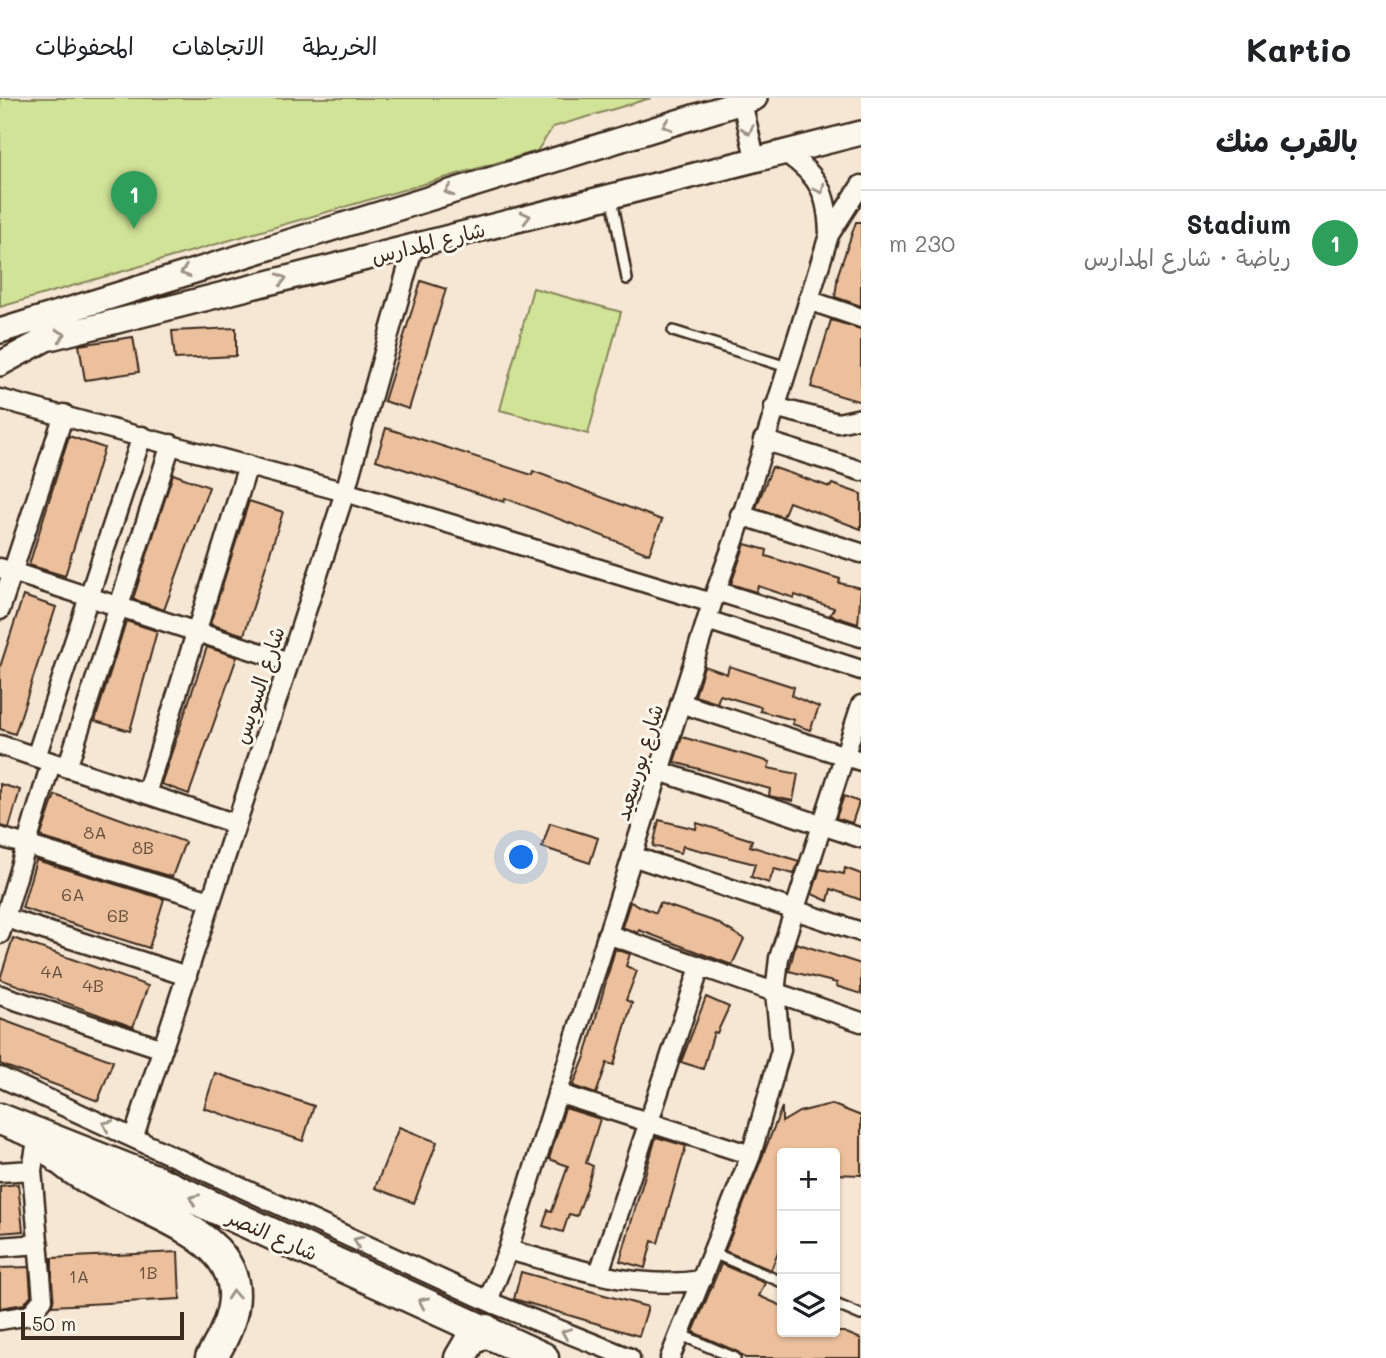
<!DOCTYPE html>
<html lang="ar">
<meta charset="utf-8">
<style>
body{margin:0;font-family:Mali,"Playpen Sans Arabic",sans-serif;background:#f6f6f6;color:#202124;direction:rtl}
.controls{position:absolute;right:21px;bottom:21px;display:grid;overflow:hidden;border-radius:7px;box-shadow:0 2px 5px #0004}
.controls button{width:63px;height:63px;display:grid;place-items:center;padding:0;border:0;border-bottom:2px solid #e0e0e0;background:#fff;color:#202124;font:35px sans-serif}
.scale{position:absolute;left:21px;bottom:18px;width:163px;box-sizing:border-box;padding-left:7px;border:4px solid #3b2a1e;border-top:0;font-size:19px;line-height:24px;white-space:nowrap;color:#3b2a1e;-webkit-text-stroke:5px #fbf7ec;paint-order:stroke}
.you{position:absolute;left:522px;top:760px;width:24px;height:24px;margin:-18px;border:5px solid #fff;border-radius:50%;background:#1a73e8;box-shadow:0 0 0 10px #1a73e833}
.badge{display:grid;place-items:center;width:46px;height:46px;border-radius:50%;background:#c8321e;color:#fff;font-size:23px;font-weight:700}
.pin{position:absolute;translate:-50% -58px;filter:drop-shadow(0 2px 4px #0008)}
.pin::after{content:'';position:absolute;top:37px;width:24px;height:21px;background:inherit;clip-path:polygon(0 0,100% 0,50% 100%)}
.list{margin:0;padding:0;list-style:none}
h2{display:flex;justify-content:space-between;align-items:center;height:91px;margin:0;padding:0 28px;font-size:30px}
h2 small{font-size:23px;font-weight:400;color:#757577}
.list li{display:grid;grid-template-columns:46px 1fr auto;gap:21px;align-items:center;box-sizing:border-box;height:105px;padding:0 28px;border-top:2px solid #e0e0e0}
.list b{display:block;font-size:26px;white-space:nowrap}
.list p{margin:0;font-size:23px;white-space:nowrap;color:#757577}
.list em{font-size:23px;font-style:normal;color:#757577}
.icon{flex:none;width:38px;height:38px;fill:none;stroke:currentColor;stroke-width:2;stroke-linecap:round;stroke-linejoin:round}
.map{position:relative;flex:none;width:861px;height:1260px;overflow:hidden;direction:ltr}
header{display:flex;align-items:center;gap:42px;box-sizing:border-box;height:98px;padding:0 35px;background:#fff;border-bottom:2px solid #e0e0e0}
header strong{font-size:33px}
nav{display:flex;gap:38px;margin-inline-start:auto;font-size:24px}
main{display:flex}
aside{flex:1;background:#fff}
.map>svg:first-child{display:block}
.green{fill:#d1e397;stroke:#86865a;stroke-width:2}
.building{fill:#ecc09c;stroke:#3b2a1e;stroke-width:2}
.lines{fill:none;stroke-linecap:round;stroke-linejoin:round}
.service-casing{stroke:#3b2a1e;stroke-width:14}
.minor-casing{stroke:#3b2a1e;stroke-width:23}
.tertiary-casing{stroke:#3b2a1e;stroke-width:28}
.primary-casing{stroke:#3b2a1e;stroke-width:35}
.service{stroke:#fbf7ec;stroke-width:9}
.minor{stroke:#fbf7ec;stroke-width:18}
.tertiary{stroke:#fbf7ec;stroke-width:23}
.primary{stroke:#fbf7ec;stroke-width:30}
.oneway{stroke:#9b9085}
.labels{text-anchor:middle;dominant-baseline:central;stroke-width:6;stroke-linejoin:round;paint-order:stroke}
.number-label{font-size:18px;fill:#67503e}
.street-label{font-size:21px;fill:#3b2a1e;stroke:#fbf7ec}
</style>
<header>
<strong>Kartio</strong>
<nav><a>الخريطة</a><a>الاتجاهات</a><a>المحفوظات</a></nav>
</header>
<main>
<aside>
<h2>بالقرب منك<small></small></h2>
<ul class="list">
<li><span class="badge" style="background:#2e9e5b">1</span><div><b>Stadium</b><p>رياضة · شارع المدارس</p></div><em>230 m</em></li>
</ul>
</aside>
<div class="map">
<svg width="861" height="1260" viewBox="0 0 861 1260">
<rect width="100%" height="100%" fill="#f6e6d4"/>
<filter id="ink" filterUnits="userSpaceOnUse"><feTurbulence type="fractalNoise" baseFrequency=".0143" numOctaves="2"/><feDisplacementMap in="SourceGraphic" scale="14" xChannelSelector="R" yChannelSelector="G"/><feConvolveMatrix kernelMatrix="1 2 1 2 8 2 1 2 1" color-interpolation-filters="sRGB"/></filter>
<g filter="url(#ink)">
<path class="green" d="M0,0h651l-98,29 -16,24 -537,156z
M533,190l88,24 -33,122 -88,-24z"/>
<path class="building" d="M856,124h5v84l-26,-9 3,-23z
M421,183l25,8 -37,120 -25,-8z
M831,222l30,9v73l-50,-15z
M236,230v28l-61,3 -3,-28z
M133,239l6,35 -54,8 -6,-35z
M386,330l146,47 1,-4 129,49 -13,34 -144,-56 -1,4 -128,-42z
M69,338l35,12 -39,128 -36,-11z
M772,369l58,20 2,-3 29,10v35l-72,-27 -6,15 -27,-9z
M173,376l36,13 -45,123 -31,-11z
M249,403l34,11 -39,123 -34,-11z
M745,446l22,6 -1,6 74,23 -1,4 22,5 -3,36 -28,-9 4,-7 -39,-13 -1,3 -36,-12 -2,6 -25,-8z
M23,498l33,11 -41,127 -15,-5v-62z
M126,523l31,10 -27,100 -35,-10z
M207,549l30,10 -48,137 -28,-10z
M704,568l23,8 2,-8 65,21 -2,9 27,11 -9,23 -18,-6 2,-4 -34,-9 1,-4 -41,-12 -3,8 -22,-7z
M682,639l88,25 -2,6 30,6 -5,27 -24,-5 1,-7 -96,-27z
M0,686l20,6 -11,38 -9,-2z
M55,697l130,47 -13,35 -129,-39 -2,-3z
M844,698l15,6 -7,21 -16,-5z
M659,722l37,9 1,-6 55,17 -2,6 49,15 -5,13 -20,-5 -5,14 -18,-6 4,-13 -72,-18 -2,7 -28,-7z
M550,725l48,15 -8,25 -48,-16z
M36,762l128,39 -15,49 -127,-40z
M845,770l16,6v26l-30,-11 -3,12 -16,-7 8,-25 24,5z
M630,804l26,11 4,-10 56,19 28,17 -12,26 -93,-35 -1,3 -16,-6z
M13,840l135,48 -15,41 -133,-48z
M796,845l65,21v30l-25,-8 1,-3 -48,-12z
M615,851l15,5 -4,12 11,5 -11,29 6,3 -18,62 -7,-2 -11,31 -23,-8 12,-29z
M706,899l23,10 -12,26 -3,-1 -11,37 -22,-7z
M0,921l113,42 -15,40 -98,-37z
M215,975l99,33 -11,35 -99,-33z
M831,1006l30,12v59l-26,-1v-21h-53v89l-11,28 -46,-19 57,-144v15l17,-10z
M565,1010l35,11 -14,44 7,3 -6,22 -10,28 -8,-2 -6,18 -20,-6 5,-16 4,1 16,-45 -19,-7z
M399,1029l38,15 -23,61 -39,-15z
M656,1039l30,9 -28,97 -6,-2 -7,27 -25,-7z
M18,1086l5,47 -23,2v-47z
M178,1154l2,47 -128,7v-48z
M721,1166l44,19 -6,13 23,10v26h62l17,7v19h-116l-7,-6 -45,-20z
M29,1169l2,28 -7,9 -24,4v-40z
M521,1174l127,35 -9,29 -125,-37z"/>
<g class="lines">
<defs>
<path id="service" d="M612,100l15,81
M673,233l114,36
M713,1155l69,29
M835,1206l26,11
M679,1236l56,24"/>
<path id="minor" d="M741,0l15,64
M787,56c33,23 41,41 42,81
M808,202l53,18
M0,301l345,93 367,111
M774,309l64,16 23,-5
M763,342l98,31
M740,417l121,38
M0,470l289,94
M716,493l145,46
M0,512l64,-196
M707,522l154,50
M680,605l181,58
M0,647l236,79
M36,659l106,-321
M67,670l104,-324
M659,673l202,67
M146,696l102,-329
M0,739l211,64
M632,758l229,76
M0,818l187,60
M0,836l51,-171
M607,836l254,88
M0,897l163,54
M0,979l497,228 133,53
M557,995l194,62
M134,1038l211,-644 69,-247
M0,1074l32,-2
M0,1149l39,-3
M508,1152c65,17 126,41 194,30
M599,1175l101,-306
M488,1203l20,-51 208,-659 18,-50 95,-306 32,-50
M0,1222l30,-5 13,-16 -11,-129 6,-36
M670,1260l81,-203 30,-105 -6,-57 4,-35 82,-253"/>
<path id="tertiary" d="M0,233l755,-233
M0,266l46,-25 815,-206"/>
<path id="primary" d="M0,1021l152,60 391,179
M45,1045c58,77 256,74 166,215
M460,1260l10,-17 16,-11"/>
</defs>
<use href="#service" class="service-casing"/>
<use href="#minor" class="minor-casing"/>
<use href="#tertiary" class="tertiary-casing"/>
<use href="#primary" class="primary-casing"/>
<use href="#service" class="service"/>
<use href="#minor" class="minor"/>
<use href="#tertiary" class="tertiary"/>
<use href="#primary" class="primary"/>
</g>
<defs><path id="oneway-chevron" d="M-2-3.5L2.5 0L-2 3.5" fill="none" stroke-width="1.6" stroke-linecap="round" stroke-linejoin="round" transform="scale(1.75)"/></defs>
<g class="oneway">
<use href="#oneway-chevron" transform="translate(667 27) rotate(163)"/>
<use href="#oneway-chevron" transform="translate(748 32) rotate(76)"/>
<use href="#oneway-chevron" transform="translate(820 91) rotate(63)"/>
<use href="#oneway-chevron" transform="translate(449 93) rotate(163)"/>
<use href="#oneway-chevron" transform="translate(526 119) rotate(-14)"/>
<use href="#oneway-chevron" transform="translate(185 174) rotate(162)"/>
<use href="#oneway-chevron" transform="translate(282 181) rotate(-14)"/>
<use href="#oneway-chevron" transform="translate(61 237) rotate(-14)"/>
<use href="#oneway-chevron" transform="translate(107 1027) rotate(-156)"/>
<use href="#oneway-chevron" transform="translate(194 1101) rotate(-156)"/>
<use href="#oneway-chevron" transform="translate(358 1143) rotate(-155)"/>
<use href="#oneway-chevron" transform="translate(233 1197) rotate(-94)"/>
<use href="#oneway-chevron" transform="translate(423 1204) rotate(-156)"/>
<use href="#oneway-chevron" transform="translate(566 1235) rotate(-158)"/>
</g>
</g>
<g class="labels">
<g class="number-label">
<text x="95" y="734">8A</text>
<text x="143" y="749">8B</text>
<text x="73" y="796">6A</text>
<text x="118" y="817">6B</text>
<text x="52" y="873">4A</text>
<text x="93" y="887">4B</text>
<text x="148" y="1174">1B</text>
<text x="79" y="1178">1A</text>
</g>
<g class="street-label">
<text transform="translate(428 144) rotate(-14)">شارع المدارس</text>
<text transform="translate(258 587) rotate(-72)">شارع السويس</text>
<text transform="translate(638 664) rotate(-73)">شارع بورسعيد</text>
<text transform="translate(273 1136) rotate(24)">شارع النصر</text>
</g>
</g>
</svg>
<div class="controls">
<button>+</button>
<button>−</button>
<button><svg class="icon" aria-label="layers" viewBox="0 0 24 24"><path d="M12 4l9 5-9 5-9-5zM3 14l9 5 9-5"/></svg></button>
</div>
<div class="scale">50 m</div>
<div class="you"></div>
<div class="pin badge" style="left:134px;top:131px;background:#2e9e5b">1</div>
</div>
</main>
